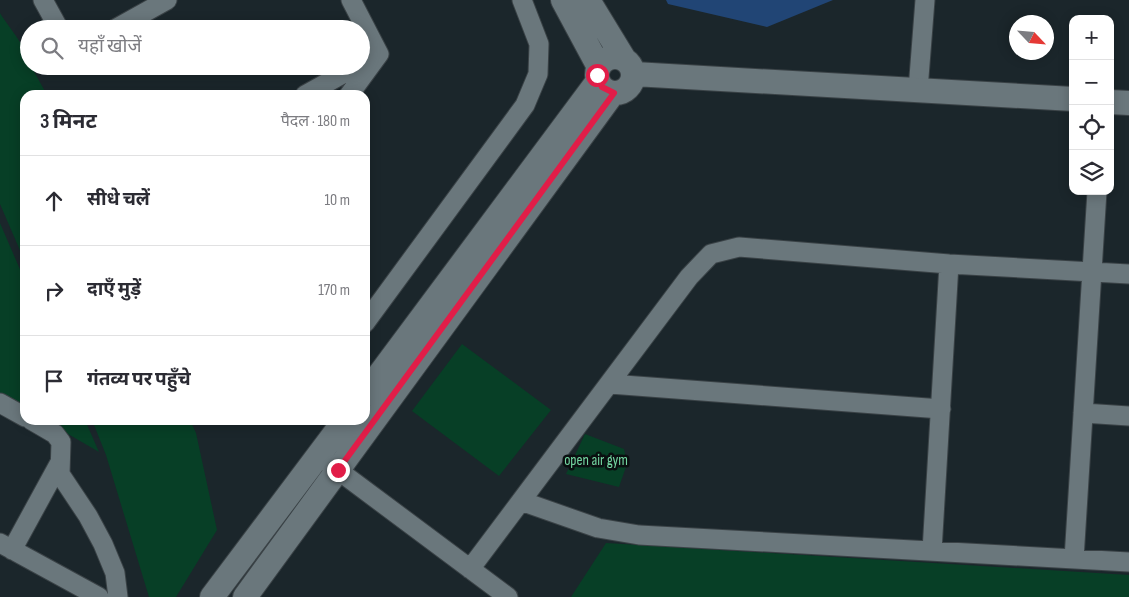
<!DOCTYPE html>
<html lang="hi">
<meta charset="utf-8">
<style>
body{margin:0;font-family:"Sofia Sans Condensed","Noto Sans Devanagari",sans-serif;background:#f2f2f3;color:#2b2b33}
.controls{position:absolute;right:15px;top:15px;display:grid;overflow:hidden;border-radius:10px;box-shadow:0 2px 12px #0003}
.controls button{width:45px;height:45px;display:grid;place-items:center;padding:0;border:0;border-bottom:1px solid #e1e1e2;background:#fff;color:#2b2b33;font:25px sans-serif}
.compass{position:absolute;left:1009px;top:15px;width:45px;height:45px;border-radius:50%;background:#fff;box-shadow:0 2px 12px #0003;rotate:116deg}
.stop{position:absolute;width:15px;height:15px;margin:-11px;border:4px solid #e11d48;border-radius:50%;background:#fff}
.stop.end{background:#e11d48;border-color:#fff;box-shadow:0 1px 5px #0008}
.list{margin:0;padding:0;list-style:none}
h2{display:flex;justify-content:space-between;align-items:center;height:65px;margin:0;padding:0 20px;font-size:21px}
h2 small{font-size:16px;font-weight:400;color:#7c7c81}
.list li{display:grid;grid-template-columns:32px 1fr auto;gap:15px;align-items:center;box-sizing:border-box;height:90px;padding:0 20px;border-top:1px solid #e1e1e2}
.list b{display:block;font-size:19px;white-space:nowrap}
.list em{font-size:16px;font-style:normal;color:#7c7c81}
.icon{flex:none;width:28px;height:28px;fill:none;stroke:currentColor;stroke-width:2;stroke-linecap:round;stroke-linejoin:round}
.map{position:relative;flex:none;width:1129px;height:597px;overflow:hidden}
.search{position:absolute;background:#fff;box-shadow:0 2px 12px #0003;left:20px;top:20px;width:350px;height:55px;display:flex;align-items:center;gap:12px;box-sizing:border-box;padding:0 18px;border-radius:28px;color:#7c7c81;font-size:19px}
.panel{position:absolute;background:#fff;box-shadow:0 2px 12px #0003;left:20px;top:90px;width:350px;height:335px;border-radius:15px}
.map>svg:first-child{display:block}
.green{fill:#073f26}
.building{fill:#214575}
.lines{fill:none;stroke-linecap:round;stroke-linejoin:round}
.minor-casing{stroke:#3a4246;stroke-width:21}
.tertiary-casing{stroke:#3a4246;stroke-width:26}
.minor{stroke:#6a777c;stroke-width:19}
.tertiary{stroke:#6a777c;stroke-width:24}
.route{stroke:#e11d48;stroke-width:6}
.labels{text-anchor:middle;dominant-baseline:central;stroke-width:5;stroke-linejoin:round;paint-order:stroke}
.park-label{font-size:15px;fill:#74d7a2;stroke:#0a0f10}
</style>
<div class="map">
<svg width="1129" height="597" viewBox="0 0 1129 597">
<rect width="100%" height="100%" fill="#1b262b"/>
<path class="green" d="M0,13c9,15 29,36 29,53h2l16,29h-22v167l-25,-58z
M0,223l25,58v128l-25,-15z
M462,344l89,66 -52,66 -87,-65z
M44,420h41l14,32z
M92,420h98l6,13 21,97 -41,67h-27l-43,-142z
M585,434l39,15 3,15 -8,23 -53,-13z
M606,543l523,32v22h-558z"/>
<path class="building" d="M666,0h167l-66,27 -99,-23z"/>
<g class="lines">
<defs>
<path id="minor" d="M43,0l16,29
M115,29l52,-29
M918,90l7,-90
M305,95l52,-29
M349,95l30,-41 -28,-54
M365,323l160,-218 13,-31 1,-30 -17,-44
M610,384l331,25
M0,403l25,14
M1083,413l46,3
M31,420l24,14 6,8 -1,32 28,42 15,28 12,29 3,24
M327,462l181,135
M521,501l77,27 41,7 490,27
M0,543l99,54
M12,550l47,-86
M932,551l17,-287
M1074,559l23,-368
M470,569l219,-292 22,-23 28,-7 210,17 180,10"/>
<path id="tertiary" d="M563,0l36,67
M588,0l36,59
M597 75a18 18 0 1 1 36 0a18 18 0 1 1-36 0Z
M634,74l439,25
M1110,102l19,1
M365,394l233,-313
M212,597l133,-177
M245,597l368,-504"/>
</defs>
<use href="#minor" class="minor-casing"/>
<use href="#tertiary" class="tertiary-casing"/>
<use href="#minor" class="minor"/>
<use href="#tertiary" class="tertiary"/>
</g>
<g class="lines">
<path class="route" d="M338,470l276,-377 -12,-6 -5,-12"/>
</g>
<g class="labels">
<g class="park-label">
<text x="596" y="460">open air gym</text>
</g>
</g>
</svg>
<div class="controls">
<button>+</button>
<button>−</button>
<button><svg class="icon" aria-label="locate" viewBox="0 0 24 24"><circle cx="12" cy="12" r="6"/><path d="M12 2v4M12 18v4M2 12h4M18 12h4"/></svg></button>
<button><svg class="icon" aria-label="layers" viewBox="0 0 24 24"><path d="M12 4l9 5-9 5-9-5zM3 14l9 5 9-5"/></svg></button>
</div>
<svg class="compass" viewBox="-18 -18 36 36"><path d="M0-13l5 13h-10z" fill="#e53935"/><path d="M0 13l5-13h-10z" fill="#7c7c81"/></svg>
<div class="stop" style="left:597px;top:75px"></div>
<div class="stop end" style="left:338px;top:470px"></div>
<div class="search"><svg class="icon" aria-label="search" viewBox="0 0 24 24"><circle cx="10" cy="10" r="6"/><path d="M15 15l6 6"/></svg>यहाँ खोजें</div>
<section class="panel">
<h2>3 मिनट<small>पैदल · 180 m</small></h2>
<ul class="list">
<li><svg class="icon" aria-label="ahead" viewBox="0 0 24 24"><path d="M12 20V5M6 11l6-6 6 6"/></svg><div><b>सीधे चलें</b></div><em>10 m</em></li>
<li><svg class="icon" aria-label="right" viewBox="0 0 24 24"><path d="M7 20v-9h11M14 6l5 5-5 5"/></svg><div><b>दाएँ मुड़ें</b></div><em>170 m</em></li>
<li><svg class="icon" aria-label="arrive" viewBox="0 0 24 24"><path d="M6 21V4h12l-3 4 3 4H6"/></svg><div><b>गंतव्य पर पहुँचे</b></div></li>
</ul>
</section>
</div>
